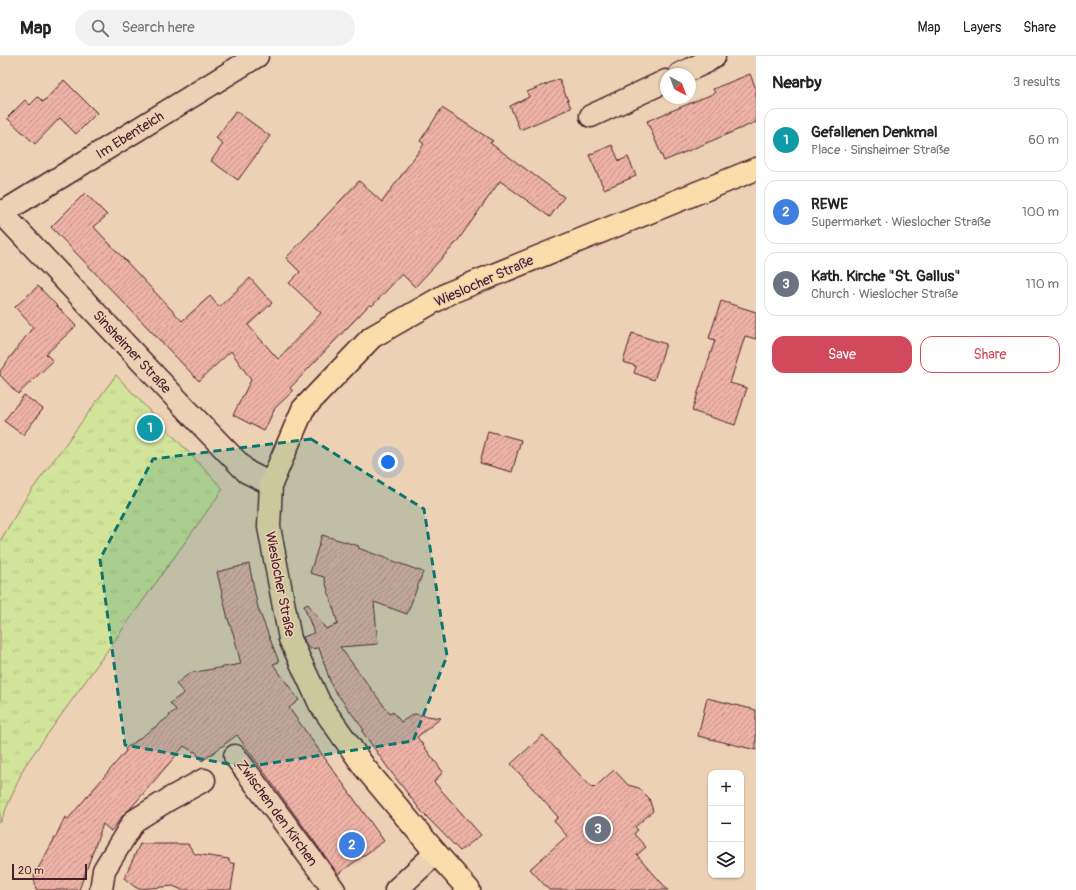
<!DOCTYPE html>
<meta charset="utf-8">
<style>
body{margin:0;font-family:Pangolin,sans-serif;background:#f2f2f2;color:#222}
.controls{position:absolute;right:12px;bottom:12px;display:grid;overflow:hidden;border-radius:8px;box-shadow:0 1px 3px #0004}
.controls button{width:36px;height:36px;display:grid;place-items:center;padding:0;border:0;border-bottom:1px solid #e0e0e0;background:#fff;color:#222;font:20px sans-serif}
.compass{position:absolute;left:660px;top:12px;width:36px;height:36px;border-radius:50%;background:#fff;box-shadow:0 1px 3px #0004;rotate:138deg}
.scale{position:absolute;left:12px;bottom:10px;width:75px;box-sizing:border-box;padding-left:4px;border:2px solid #4a1f2b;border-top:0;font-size:11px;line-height:14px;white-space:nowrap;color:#4a1f2b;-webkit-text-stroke:3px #edd1b4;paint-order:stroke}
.you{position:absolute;left:388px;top:406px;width:14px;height:14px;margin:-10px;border:3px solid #fff;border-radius:50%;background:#1a73e8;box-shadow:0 0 0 6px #1a73e833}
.badge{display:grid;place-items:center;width:26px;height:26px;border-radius:50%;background:#d1495b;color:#fff;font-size:13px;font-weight:700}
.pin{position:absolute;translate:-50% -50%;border:2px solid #fff;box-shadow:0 1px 4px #0006}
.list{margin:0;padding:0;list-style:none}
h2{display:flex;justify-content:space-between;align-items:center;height:52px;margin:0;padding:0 16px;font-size:17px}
h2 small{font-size:13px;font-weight:400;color:#767676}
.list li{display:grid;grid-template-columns:26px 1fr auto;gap:12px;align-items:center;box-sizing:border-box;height:64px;margin:0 8px 8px;padding:0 8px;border:1px solid #e0e0e0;border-radius:12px}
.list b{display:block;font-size:15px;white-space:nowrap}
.list p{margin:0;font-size:13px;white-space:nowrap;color:#767676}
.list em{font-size:13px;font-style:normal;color:#767676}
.actions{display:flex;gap:8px;padding:12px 16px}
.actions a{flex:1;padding:9px 0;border:1px solid #d1495b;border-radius:12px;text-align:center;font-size:14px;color:#d1495b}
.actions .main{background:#d1495b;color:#fff}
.icon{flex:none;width:22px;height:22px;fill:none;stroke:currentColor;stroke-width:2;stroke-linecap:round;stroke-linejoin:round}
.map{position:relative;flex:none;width:756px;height:834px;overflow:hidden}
header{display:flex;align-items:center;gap:24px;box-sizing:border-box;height:56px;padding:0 20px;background:#fff;border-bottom:1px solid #e0e0e0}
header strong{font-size:19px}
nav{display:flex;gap:22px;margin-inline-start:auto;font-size:14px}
.search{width:280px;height:36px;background:#f2f2f2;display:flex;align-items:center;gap:10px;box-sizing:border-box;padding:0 14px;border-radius:22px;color:#767676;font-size:15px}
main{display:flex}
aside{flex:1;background:#fff}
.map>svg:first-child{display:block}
.grass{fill:url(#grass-tufts);stroke:#8e8262}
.building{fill:url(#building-hatch);stroke:#4a1f2b}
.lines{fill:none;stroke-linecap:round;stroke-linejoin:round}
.minor-casing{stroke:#4a1f2b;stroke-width:25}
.major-casing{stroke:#4a1f2b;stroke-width:25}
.minor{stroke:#edd1b4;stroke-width:22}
.major{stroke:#fbddab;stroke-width:22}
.marked{fill:#0f766e;fill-opacity:0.2;stroke:#0f766e;stroke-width:3;stroke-dasharray:8 5;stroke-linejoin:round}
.labels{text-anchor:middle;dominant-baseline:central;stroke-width:3;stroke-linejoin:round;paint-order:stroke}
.street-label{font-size:14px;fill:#4a1f2b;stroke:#edd1b4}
</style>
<header>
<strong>Map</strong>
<div class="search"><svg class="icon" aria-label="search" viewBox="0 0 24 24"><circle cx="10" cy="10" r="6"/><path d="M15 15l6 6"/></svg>Search here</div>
<nav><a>Map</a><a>Layers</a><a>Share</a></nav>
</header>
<main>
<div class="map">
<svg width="756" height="834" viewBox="0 0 756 834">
<defs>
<pattern id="grass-tufts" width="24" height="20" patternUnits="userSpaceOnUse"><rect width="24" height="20" fill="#d1e499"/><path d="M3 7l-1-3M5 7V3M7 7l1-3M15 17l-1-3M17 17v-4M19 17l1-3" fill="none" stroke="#b5c384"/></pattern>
<pattern id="building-hatch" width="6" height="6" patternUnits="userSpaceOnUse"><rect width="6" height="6" fill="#edb3a6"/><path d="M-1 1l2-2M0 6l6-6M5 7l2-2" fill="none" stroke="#c29187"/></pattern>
</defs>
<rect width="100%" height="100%" fill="#edd1b4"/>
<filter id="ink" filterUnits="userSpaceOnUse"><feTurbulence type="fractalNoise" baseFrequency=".025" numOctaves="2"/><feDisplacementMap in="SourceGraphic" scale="8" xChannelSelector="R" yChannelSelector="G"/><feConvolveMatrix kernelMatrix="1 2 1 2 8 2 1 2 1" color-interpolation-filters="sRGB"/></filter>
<g filter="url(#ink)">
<path class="grass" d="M116,319l107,114 -199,278 -24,56v-282l26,-43z"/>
<path class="building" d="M750,18l6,15v33l-92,39 -17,-40 68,-28 -2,-4z
M559,23l12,29 -51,22 -10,-24 19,-9 -2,-5z
M64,24l33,33 -21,21 -16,-16 -25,26 -28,-26 18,-18 5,5 8,-8 5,5z
M442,52l51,33 -3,2 74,54 -14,20 -50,-36 -44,62 -41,44 -13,-13 -30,32 -2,-2 -80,84 3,3 -18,17 -11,23 -31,-16 18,-35 -20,-29 -32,30 -148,-154 34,-34 22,22 -13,12 88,94 28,-25 9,11 31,-29 22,25 -24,22 30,34 43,-46 -32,-30 11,-11 -14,-14 73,-77 23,21 42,-58 -4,-3z
M236,55l34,25 -32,44 -27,-19 12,-17 -7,-6z
M612,89l7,16 9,-4 8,19 -32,13 -15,-34z
M38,230l38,40 -30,28 7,7 -35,33 -18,-19v-4l33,-44 -18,-20z
M721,245l35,11v27l-11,-3 -15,47 17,5 -12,37 -43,-14 23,-71 -6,-2z
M632,277l34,11 -12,36 -20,-7 2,-7 -13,-4z
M24,339l19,14 -20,26 -19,-14z
M488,375l33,9 -9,32 -32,-9z
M322,479l37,11 -1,2 65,24 -16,42 -33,-12 4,42 -38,3 50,67 3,-2 8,10 13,-8 27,4 -24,19 26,35 -9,10 47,53 -21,16 -38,-39 -34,-44 -26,-37 2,-1 -32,-43 -13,-39 -11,1 -5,-12 11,-4 -10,-27 4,-2 18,25 12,-5 -14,-47 -14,-4z
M249,508l9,44 21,54 -6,2 26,36 -10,8 95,133 -46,33 -101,-139 -35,26 -7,-10 -1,1 -10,-6 -54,63 -6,5 -5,7 -8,10 -8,-7 -24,66h-43l-2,-14 22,-40 9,-19 3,2 58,-68 -1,-2 45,-33 -1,-1 7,-5 -6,-7 14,-10 -8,-9 14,-11 51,-9 -7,-28 -6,-17 -11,-47z
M707,642l49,12v40l-58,-14z
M543,679l49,53 1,-1 1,1 20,-18 14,15 11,3 10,10 4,13 -18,16 3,3 -4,4 12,13 -9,8 31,35h-119l-19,-21 37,-33 -13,-15 4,-4 -47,-53z
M140,788h48l7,10 34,5v3l6,2 -4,26h-49l-9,-4 -34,3 -4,-2 -11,-9z"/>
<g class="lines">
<defs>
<path id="minor" d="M680,18l26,-12 8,-6
M591,60l75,-35
M0,155l188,200 59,61 24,12
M2,157l255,-157
M235,700l99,134
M101,834l3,-20 30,-49 37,-23 33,-18
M396,834l40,-37"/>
<path id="major" d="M469,834l-33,-37 -71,-85 -45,-64 -30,-65 -21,-112 2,-43 32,-75 69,-72 77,-44 307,-124"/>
</defs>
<use href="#minor" class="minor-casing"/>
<use href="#major" class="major-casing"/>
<use href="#minor" class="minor"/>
<use href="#major" class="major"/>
</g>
</g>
<path class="marked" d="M311,383l113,70 23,147 -34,85 -168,26 -120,-22 -25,-186 53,-100z"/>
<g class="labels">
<g class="street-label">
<text transform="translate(130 79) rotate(-32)">Im Ebenteich</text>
<text transform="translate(484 225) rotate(-24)">Wieslocher Straße</text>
<text transform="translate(132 296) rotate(47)">Sinsheimer Straße</text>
<text transform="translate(280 528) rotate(79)">Wieslocher Straße</text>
<text transform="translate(277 757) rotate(54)">Zwischen den Kirchen</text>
</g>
</g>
</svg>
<div class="controls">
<button>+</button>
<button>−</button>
<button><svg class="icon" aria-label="layers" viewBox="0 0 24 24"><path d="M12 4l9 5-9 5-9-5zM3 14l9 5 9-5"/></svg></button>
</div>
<svg class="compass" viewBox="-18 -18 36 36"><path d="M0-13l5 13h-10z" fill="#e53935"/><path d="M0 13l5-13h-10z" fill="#767676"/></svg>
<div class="scale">20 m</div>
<div class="you"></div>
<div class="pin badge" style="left:150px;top:372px;background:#0f9aa8">1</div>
<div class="pin badge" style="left:352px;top:789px;background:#3f7fe0">2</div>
<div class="pin badge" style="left:598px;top:773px;background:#6b7280">3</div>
</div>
<aside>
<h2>Nearby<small>3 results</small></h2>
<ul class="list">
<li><span class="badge" style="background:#0f9aa8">1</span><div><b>Gefallenen Denkmal</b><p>Place · Sinsheimer Straße</p></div><em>60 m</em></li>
<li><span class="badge" style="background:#3f7fe0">2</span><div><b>REWE</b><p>Supermarket · Wieslocher Straße</p></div><em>100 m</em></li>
<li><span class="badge" style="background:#6b7280">3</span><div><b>Kath. Kirche &quot;St. Gallus&quot;</b><p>Church · Wieslocher Straße</p></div><em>110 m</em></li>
</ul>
<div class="actions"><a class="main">Save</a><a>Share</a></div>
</aside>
</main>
